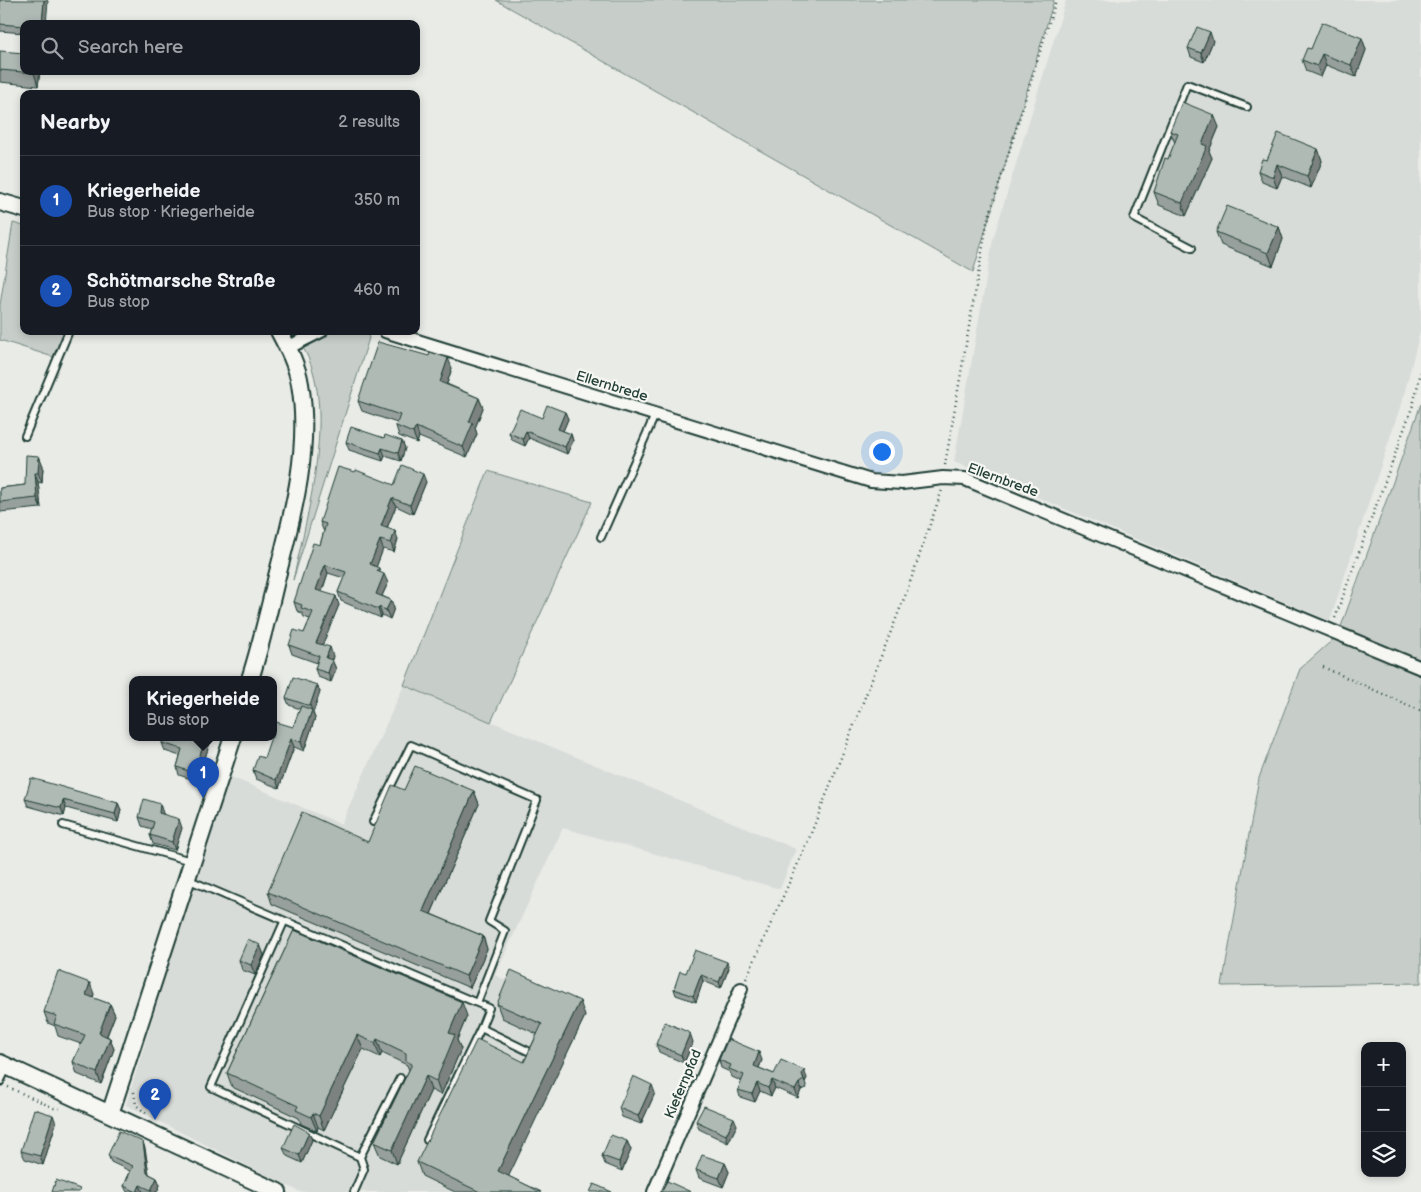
<!DOCTYPE html>
<meta charset="utf-8">
<style>
body{margin:0;font-family:"Balsamiq Sans",sans-serif;background:#20242c;color:#f1f3f6}
.controls{position:absolute;right:15px;bottom:15px;display:grid;overflow:hidden;border-radius:10px;box-shadow:0 2px 8px #0003}
.controls button{width:45px;height:45px;display:grid;place-items:center;padding:0;border:0;border-bottom:1px solid #363941;background:#171b24;color:#f1f3f6;font:25px sans-serif}
.you{position:absolute;left:881px;top:451px;width:18px;height:18px;margin:-12px;border:4px solid #fff;border-radius:50%;background:#1a73e8;box-shadow:0 0 0 8px #1a73e833}
.badge{display:grid;place-items:center;width:32px;height:32px;border-radius:50%;background:#7c3aed;color:#fff;font-size:16px;font-weight:700}
.pin{position:absolute;translate:-50% -41px;filter:drop-shadow(0 1px 2px #0008)}
.pin::after{content:'';position:absolute;top:26px;width:18px;height:15px;background:inherit;clip-path:polygon(0 0,100% 0,50% 100%)}
.popup{position:absolute;left:129px;top:676px;width:148px;height:65px;box-sizing:border-box;display:grid;place-content:center;border-radius:10px;background:#171b24;filter:drop-shadow(0 1px 4px #0005);font-size:16px;white-space:nowrap;color:#9ea1a6}
.popup b{font-size:19px;color:#f1f3f6}
.popup::after{content:'';position:absolute;left:50%;top:100%;margin-left:-10px;border:10px solid transparent;border-top-color:#171b24}
.list{margin:0;padding:0;list-style:none}
h2{display:flex;justify-content:space-between;align-items:center;height:65px;margin:0;padding:0 20px;font-size:21px}
h2 small{font-size:16px;font-weight:400;color:#9ea1a6}
.list li{display:grid;grid-template-columns:32px 1fr auto;gap:15px;align-items:center;box-sizing:border-box;height:90px;padding:0 20px;border-top:1px solid #363941}
.list b{display:block;font-size:19px;white-space:nowrap}
.list p{margin:0;font-size:16px;white-space:nowrap;color:#9ea1a6}
.list em{font-size:16px;font-style:normal;color:#9ea1a6}
.icon{flex:none;width:28px;height:28px;fill:none;stroke:currentColor;stroke-width:2;stroke-linecap:round;stroke-linejoin:round}
.map{position:relative;flex:none;width:1421px;height:1192px;overflow:hidden}
.search{position:absolute;background:#171b24;box-shadow:0 2px 8px #0003;left:20px;top:20px;width:400px;height:55px;display:flex;align-items:center;gap:12px;box-sizing:border-box;padding:0 18px;border-radius:10px;color:#9ea1a6;font-size:19px}
.panel{position:absolute;background:#171b24;box-shadow:0 2px 8px #0003;left:20px;top:90px;width:400px;height:245px;border-radius:10px}
.map>svg:first-child{display:block}
.built{fill:#d8dcd8}
.green{fill:#c7cec9;stroke:#73867e}
.lines{fill:none;stroke-linecap:round;stroke-linejoin:round}
.service-casing{stroke:#1f3d34;stroke-width:10}
.minor-casing{stroke:#1f3d34;stroke-width:16}
.tertiary-casing{stroke:#1f3d34;stroke-width:20}
.path{stroke:#1f3d34;stroke-width:2.5;stroke-dasharray:1 4;stroke-linecap:butt}
.service{stroke:#f6f6f2;stroke-width:6}
.minor{stroke:#f6f6f2;stroke-width:12}
.tertiary{stroke:#f6f6f2;stroke-width:16}
.wall{fill:#97a09c;stroke:#1f3d34}
.shaded-wall{fill:#7b827f;stroke:#1f3d34}
.building{fill:#b0bab5;stroke:#1f3d34}
.labels{text-anchor:middle;dominant-baseline:central;stroke-width:4.5;stroke-linejoin:round;paint-order:stroke}
.street-label{font-size:14px;fill:#1f3d34;stroke:#f6f6f2}
</style>
<div class="map">
<svg width="1421" height="1192" viewBox="0 0 1421 1192">
<rect width="100%" height="100%" fill="#e9ebe7"/>
<filter id="ink" filterUnits="userSpaceOnUse"><feTurbulence type="fractalNoise" baseFrequency=".02" numOctaves="2"/><feDisplacementMap in="SourceGraphic" scale="10" xChannelSelector="R" yChannelSelector="G"/><feConvolveMatrix kernelMatrix="1 2 1 2 8 2 1 2 1" color-interpolation-filters="sRGB"/></filter>
<g filter="url(#ink)">
<path class="built" d="M1066,0h355v328l-17,67 -74,226 -376,-159 39,-223z
M404,685l392,164 -16,40 -217,-61 -68,147 90,41 -80,168 16,8h-221l-174,-87 101,-330 114,49z"/>
<path class="green" d="M496,0h558l-81,272z
M13,223l11,3v105h40l-11,26 -53,-17v-35z
M290,331h77l2,7 -76,242c14,-63 43,-167 13,-227 -4,-8 -11,-15 -16,-22z
M1421,404v579l-199,3 37,-208 41,-109 38,-34z
M488,471l104,31 -101,220 -87,-37z"/>
<g class="lines">
<defs>
<path id="service" d="M1192,248l-58,-30 53,-134 60,23
M25,436l44,-105
M601,537l54,-122
M63,825l128,36
M187,879l290,124 28,-72 -16,-10 48,-121 -126,-55 -38,77
M284,922l-73,165 149,70 4,12 -10,23
M477,1003l12,5 -8,20
M0,1082l7,-14
M427,1140l54,-112 51,25
M360,1157l40,-79"/>
<path id="minor" d="M385,331l486,150 31,2 41,-5 22,1 456,189
M287,348l34,-17
M654,1192l87,-203"/>
<path id="tertiary" d="M0,202l24,7
M250,679c11,-34 19,-69 27,-103 16,-62 34,-128 23,-192 -3,-19 -12,-36 -21,-53
M0,1063l278,129
M110,1114l123,-377"/>
</defs>
<use href="#service" class="service-casing"/>
<use href="#minor" class="minor-casing"/>
<use href="#tertiary" class="tertiary-casing"/>
<path class="path" d="M945,465l42,-242 69,-223
M1335,618l78,-213 8,-33
M1323,667l98,44
M746,979l62,-138 99,-250 35,-101
M8,1087l46,21 7,1
M134,1092l2,13 11,9"/>
<use href="#service" class="service"/>
<use href="#minor" class="minor"/>
<use href="#tertiary" class="tertiary"/>
</g>
<path class="wall" d="M0,0l48,1 -24,23v9l-24,-2z
M1362,38l4,12 -10,27 -30,-12 -5,12 -15,-6 -4,-11 9,-11z
M1213,41l-9,21 -13,-5 -3,-9z
M0,51l24,20h16l-2,15 -38,-4z
M1219,127l-10,24 3,7 -26,58 -27,-11 -5,-13 21,-49 -5,-12z
M1318,149l4,12 -11,27 -29,-12 -5,12 -15,-6 -4,-11 9,-11z
M1279,227l4,12 -10,27 -52,-21 -5,-13z
M452,368l-5,16 32,14 4,10 -8,20 2,6 -10,23 -48,-20 -2,6 -18,-7 -3,-10 1,-3 -35,-12 -4,-10z
M565,412l3,7 -5,12 8,3 2,7 -6,13 -38,-16 -4,8 -13,-6 -3,-7 33,-15z
M384,438l18,3 3,7 -4,13 -16,-5 -2,5 -34,-11 -3,-8z
M39,456l4,10 -1,17 -4,-1 3,26 -41,4v-24l25,-3z
M426,482l-13,32 -17,-8 -9,22 11,11 -4,13 -11,-3 -7,18 3,1 1,4 8,11 -6,13 9,4 3,8 -4,11 -8,-4 -1,3 -40,-17 -3,-9 6,-14 -16,-5 -6,19 17,13 -17,40 11,11 -1,4 4,9 -5,13 -13,-5 -3,-8 2,-6 -25,-9 -3,-9 15,-12 6,-14 -6,-2 -2,-4 -5,-2 -3,-9 26,-57 4,-14 -1,-1 -3,-8 74,-37z
M317,685l3,7 -7,21 2,5 -11,33 -10,-4 -15,41 -23,-9 -3,-9 40,-43 7,-18 -11,-4 -3,-7z
M161,737h48l2,3 -14,41 -18,-6 -2,-8 3,-11 -15,-5 -3,-8 2,-5z
M404,790l70,1 5,13 -48,110 52,22 4,13 -17,39 -198,-84 -4,-12 100,-50z
M25,799l93,4 3,7 -3,12 -52,-14 -2,8 -36,-10z
M163,813v1l19,14 -7,22 -22,-6 -3,-9 2,-6 -10,-3 -3,-9z
M294,930l173,86 -10,24 4,9 -20,46 -10,-5 -34,74 -17,-8 -6,-14 35,-72 -2,-5 -25,-12 -2,4 -17,-8 -39,81 -6,-3 -1,4 -16,-7 -2,-6 -67,-31 -5,-14z
M260,945l4,10 -9,20 -13,-5 -3,-10z
M729,968l-8,20 -18,-7 -7,21 -20,-7 -2,-6 12,-16z
M94,994l-1,4 17,6 5,11 -8,21 3,2 4,11 -13,35 -24,-10 -4,-12 8,-18 -23,-8 -3,-10 -7,-3 -4,-11z
M497,1004l88,12 -77,160 33,16h-86l-33,-16 -5,-14 107,-100 13,-28 -35,-16z
M693,1042l-9,21 -25,-11 -3,-8z
M719,1060h43l-3,8 15,6 33,4 -2,4 2,6 -6,2 -3,8 -23,-10 -4,8 -11,-5 -5,11 -15,-5 -2,-7 3,-9 -9,-4 -2,-5 -9,-4z
M655,1093l-14,31 -19,-7 -3,-9z
M696,1121l41,4 -9,18 -29,-14z
M56,1123l-13,42 -18,-6 -4,-8z
M309,1132l3,8 -10,23 -15,-7 -4,-8z
M627,1141l4,9 -9,21 -17,-7 -3,-8z
M143,1142l2,7 4,25 8,4 3,7 -3,7h-30l-3,-6 6,-15 -19,-9 -3,-7z
M725,1163l4,9 -6,15 -24,-9 -3,-8z"/>
<path class="shaded-wall" d="M44,0h3l1,1 -2,23h-4z
M1210,32l3,9 -9,21 -3,-9z
M1362,38l4,12 -10,27 -5,-12z
M1322,54l4,11 -5,12 -4,-11z
M34,71h6l-2,15 -4,-13z
M1214,115l5,12 -10,24 3,7 -26,58 -4,-13 20,-59z
M1318,149l4,12 -11,27 -4,-12z
M1277,164l5,12 -5,12 -4,-11z
M1279,227l4,12 -10,27 -5,-13z
M448,358l4,10 -8,24 -4,-10z
M479,398l4,10 -8,20 2,6 -10,23 -4,-10 6,-25z
M565,412l3,7 -7,17 -3,-7z
M416,427l3,10 -2,6 -4,-10z
M526,431l3,7 -4,8 -2,-7z
M571,434l2,7 -6,13 -2,-7z
M402,441l3,7 -4,13 -3,-8z
M382,448l3,8 -2,5 -3,-8z
M39,456l4,10 -1,17 -4,-10z
M35,473l3,9 3,26 -4,-10z
M423,474l3,8 -13,32 -3,-9z
M392,498l4,8 -12,29 -3,-9z
M395,531l3,8 -4,13 -3,-9z
M380,540l3,9 -9,24 -4,-9z
M325,565l3,8 -9,26 -3,-9z
M384,574l4,9 -9,19 -3,-8z
M336,596l3,9 -19,46 -4,-8z
M391,600l3,8 -4,11 -4,-9z
M379,607l3,8 -1,3 -3,-9z
M330,647l3,9 -4,11 -3,-9z
M332,660l4,9 -5,13 -3,-9z
M317,685l3,7 -7,21 2,5 -11,33 -3,-9 11,-32 -2,-4z
M206,737h3l2,3 -14,41 -3,-8z
M291,739l3,8 -15,41 -3,-8z
M474,791l5,13 -52,119 -4,-12z
M63,800l3,8 -2,8 -3,-8z
M118,803l3,7 -3,12 -3,-8z
M160,804l3,9 -1,9 -3,-9z
M179,819l3,9 -7,22 -3,-8z
M483,936l4,13 -17,39 -4,-12z
M260,945l4,10 -9,20 -4,-10z
M727,962l2,6 -8,20 -2,-6z
M701,975l2,6 -7,21 -3,-6z
M90,983l4,11 -4,13 -4,-12z
M580,1001l5,15 -81,170 -6,-15z
M462,1002l5,14 -10,24 4,9 -20,46 -5,-14 13,-48z
M110,1004l5,11 -12,30 -4,-12z
M690,1033l3,9 -9,21 -3,-8z
M357,1035l6,14 -39,81 -5,-14z
M110,1038l4,11 -13,35 -4,-11z
M377,1039l5,14 -2,4 -5,-14z
M759,1052l3,8 -5,13 -3,-7z
M804,1070l3,8 -2,4 -3,-8z
M426,1076l5,14 -34,74 -5,-14z
M772,1080l3,8 -4,8 -3,-8z
M757,1083l3,8 -5,11 -3,-8z
M799,1083l2,7 -3,8 -3,-8z
M652,1085l3,8 -14,31 -3,-8z
M313,1113l5,14 -1,4 -6,-14z
M53,1115l3,8 -13,42 -3,-9z
M734,1118l3,7 -9,18 -2,-8z
M309,1132l3,8 -10,23 -3,-8z
M627,1141l4,9 -9,21 -3,-9z
M143,1142l2,7 5,31 -3,-7z
M725,1163l4,9 -6,15 -4,-9z
M157,1178l3,7 -3,7h-5l-1,-2z
M140,1185l3,7h-6z"/>
<path class="building" d="M0,0h44l-2,24h-18v2l-24,-2z
M1322,22l40,16 -11,27 -29,-11 -5,12 -15,-6 5,-12 4,1z
M1197,27l13,5 -9,21 -13,-5z
M0,51l24,2v18h10v2l-34,-3z
M1182,102l32,13 -12,29 5,2 -25,57 -28,-11 11,-34 3,1 10,-25 -8,-3z
M1278,133l40,16 -11,27 -30,-12 -4,13 -15,-6 4,-12 5,1z
M1227,206l52,21 -11,26 -52,-21z
M378,342l51,14 1,-4 18,6 -8,24 39,16 -10,24 4,1 -10,24 -47,-20 -3,6 -17,-7 4,-11 -42,-14z
M547,405l18,7 -7,17 13,5 -6,13 -39,-16 -3,8 -14,-6 11,-24 22,9z
M351,427l33,11 1,-3 17,6 -4,12 -16,-5 -2,5 -34,-11z
M26,455l13,1 -1,17h-3l2,25 -37,4v-14l25,-3z
M402,465l21,9 -13,31 -18,-7 -11,28 14,5 -4,12 -11,-3 -10,24 9,4 -2,3 7,3 -8,20 15,6 -5,10 -7,-3 -1,2 -40,-17 8,-20 -21,-7 -9,25 20,6 -20,47 14,4 -4,11 6,2 -4,13 -13,-4 4,-13 -30,-11 5,-15 10,3 9,-21 -12,-4 1,-3 -8,-3 19,-59 7,2 6,-21 -6,-2 18,-55 17,5 1,-2 38,15z
M293,677l24,8 -7,21 -24,-8z
M301,706l11,4 -11,32 -10,-3 -15,41 -23,-10 5,-14 6,2 7,-21h2v-6l3,-9 17,5z
M164,737h42l-12,36 -17,-6 5,-18 -20,-6z
M415,766l59,25 -51,120 60,25 -17,40 -198,-84 34,-80 66,30 24,-57 12,5z
M31,778l87,25 -3,11 -52,-14 -2,8 -36,-9z
M144,799l16,5 -1,9 20,6 -7,23 -22,-7 4,-13 -15,-5z
M294,930l168,72 -13,31 6,2 -19,46 -10,-5 -34,74 -18,-8 38,-78 -6,-3v-8l-29,-14 -2,4 -18,-8 -38,81 -6,-3 -2,4 -15,-7 2,-4 -71,-33z
M248,939l12,6 -9,20 -12,-5z
M695,950l32,12 -8,20 -18,-7 -8,21 -19,-7 6,-18 6,2z
M511,970l69,31 -82,170 43,21h-61l-63,-30 60,-123 47,23 18,-38 -45,-20z
M58,971l32,12 -4,12 24,9 -11,29 11,5 -13,35 -24,-11 12,-27 -31,-11 3,-8 -13,-4z
M665,1022l25,11 -9,22 -25,-11z
M728,1039l31,13 -5,14 20,8 7,-14 23,10 -2,4 2,6 -5,3 -4,7 -23,-10 -4,8 -11,-5 -5,11 -14,-4 6,-15 -15,-6 2,-4 -12,-5z
M633,1076l19,9 -14,31 -19,-8z
M704,1106l30,12 -8,17 -30,-14z
M34,1109l19,6 -13,41 -19,-5z
M294,1124l15,8 -10,23 -16,-7z
M119,1131l24,11 4,31 10,5 -6,12 -11,-5 -3,7 -13,-6 9,-20 -25,-11z
M611,1135l16,6 -8,21 -17,-6z
M702,1155l23,8 -6,15 -23,-8z
M56,1180l24,9 -1,3h-27z
M667,1181l24,11h-30z
M594,1184l18,8h-22z"/>
</g>
<g class="labels">
<g class="street-label">
<text transform="translate(612 386) rotate(17)">Ellernbrede</text>
<text transform="translate(1003 480) rotate(20)">Ellernbrede</text>
<text transform="translate(683 1084) rotate(-67)">Kiefernpfad</text>
</g>
</g>
</svg>
<div class="controls">
<button>+</button>
<button>−</button>
<button><svg class="icon" aria-label="layers" viewBox="0 0 24 24"><path d="M12 4l9 5-9 5-9-5zM3 14l9 5 9-5"/></svg></button>
</div>
<div class="you"></div>
<div class="pin badge" style="left:203px;top:798px;background:#1a4fb4">1</div>
<div class="popup"><b>Kriegerheide</b>Bus stop</div>
<div class="pin badge" style="left:155px;top:1120px;background:#1a4fb4">2</div>
<div class="search"><svg class="icon" aria-label="search" viewBox="0 0 24 24"><circle cx="10" cy="10" r="6"/><path d="M15 15l6 6"/></svg>Search here</div>
<section class="panel">
<h2>Nearby<small>2 results</small></h2>
<ul class="list">
<li><span class="badge" style="background:#1a4fb4">1</span><div><b>Kriegerheide</b><p>Bus stop · Kriegerheide</p></div><em>350 m</em></li>
<li><span class="badge" style="background:#1a4fb4">2</span><div><b>Schötmarsche Straße</b><p>Bus stop</p></div><em>460 m</em></li>
</ul>
</section>
</div>
